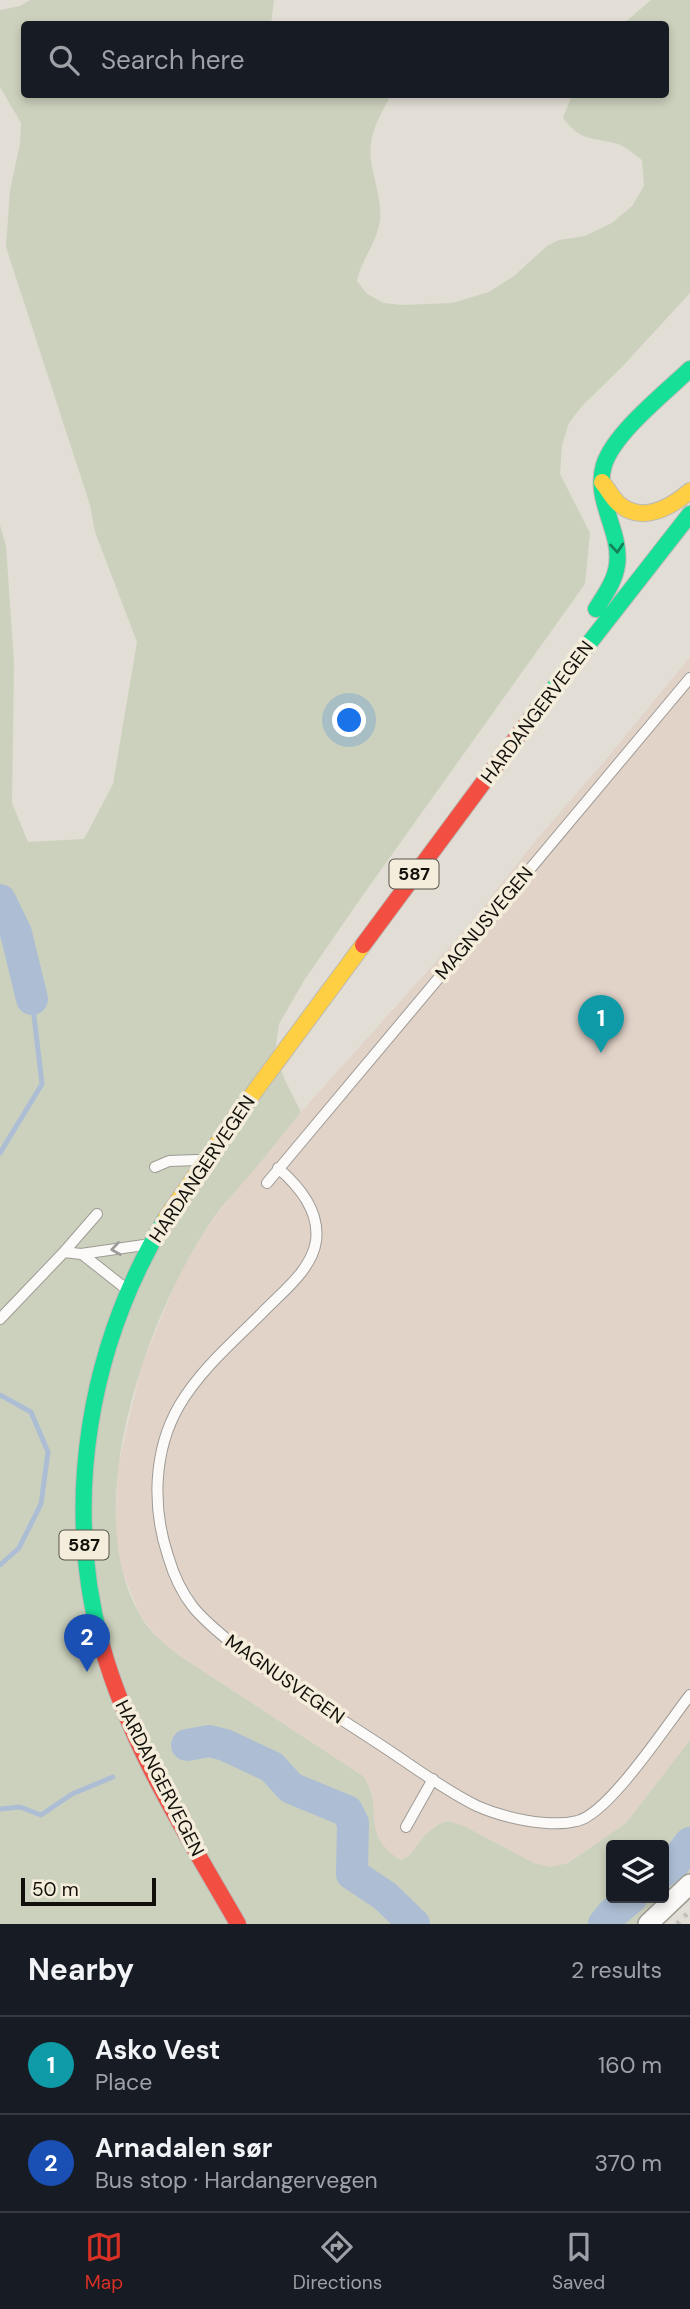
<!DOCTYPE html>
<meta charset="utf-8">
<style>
body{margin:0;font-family:"DM Sans",sans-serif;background:#20242c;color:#f1f3f6}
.controls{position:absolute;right:21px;bottom:21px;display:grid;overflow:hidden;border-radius:7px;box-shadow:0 4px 10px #0003}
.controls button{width:63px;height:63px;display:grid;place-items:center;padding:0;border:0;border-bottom:2px solid #363941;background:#171b24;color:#f1f3f6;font:35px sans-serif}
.scale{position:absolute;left:21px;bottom:18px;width:135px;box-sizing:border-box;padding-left:7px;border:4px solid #12100a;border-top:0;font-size:19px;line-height:24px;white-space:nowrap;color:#12100a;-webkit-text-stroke:5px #f5eddc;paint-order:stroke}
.you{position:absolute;left:350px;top:721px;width:24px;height:24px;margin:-18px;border:5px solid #fff;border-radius:50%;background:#1a73e8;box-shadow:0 0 0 10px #1a73e833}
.badge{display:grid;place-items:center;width:46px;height:46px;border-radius:50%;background:#d93025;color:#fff;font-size:23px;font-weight:700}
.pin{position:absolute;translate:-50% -58px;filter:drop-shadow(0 2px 4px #0008)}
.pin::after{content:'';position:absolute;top:37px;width:24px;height:21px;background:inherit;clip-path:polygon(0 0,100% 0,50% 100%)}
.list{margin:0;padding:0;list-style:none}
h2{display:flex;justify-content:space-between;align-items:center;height:91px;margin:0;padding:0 28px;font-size:30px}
h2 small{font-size:23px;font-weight:400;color:#9ea1a6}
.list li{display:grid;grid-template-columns:46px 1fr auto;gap:21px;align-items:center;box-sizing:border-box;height:98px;padding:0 28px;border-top:2px solid #363941}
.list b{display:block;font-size:26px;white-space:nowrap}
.list p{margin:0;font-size:23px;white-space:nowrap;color:#9ea1a6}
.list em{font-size:23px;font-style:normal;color:#9ea1a6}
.icon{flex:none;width:38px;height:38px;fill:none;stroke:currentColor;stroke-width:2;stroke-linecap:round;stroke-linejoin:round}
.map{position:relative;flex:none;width:690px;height:1924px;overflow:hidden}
.search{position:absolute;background:#171b24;box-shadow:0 4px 10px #0003;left:21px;right:21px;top:21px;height:77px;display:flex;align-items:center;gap:18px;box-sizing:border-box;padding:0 24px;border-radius:7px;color:#9ea1a6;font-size:26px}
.sheet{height:287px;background:#171b24}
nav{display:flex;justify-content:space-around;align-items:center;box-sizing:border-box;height:98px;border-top:2px solid #363941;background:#171b24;font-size:19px;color:#9ea1a6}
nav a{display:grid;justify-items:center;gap:4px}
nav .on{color:#d93025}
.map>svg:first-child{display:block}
.industrial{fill:#e2d3c9}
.green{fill:#ccd1bd;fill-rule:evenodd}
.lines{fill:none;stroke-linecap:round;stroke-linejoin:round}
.stream{stroke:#adbed4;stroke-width:5}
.river{stroke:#adbed4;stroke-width:32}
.lane-casing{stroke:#9e9b95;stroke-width:12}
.street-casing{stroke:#9e9b95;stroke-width:22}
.fast-casing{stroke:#bcbab6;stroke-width:18}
.slow-casing{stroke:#bcbab6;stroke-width:18}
.jam-casing{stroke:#bcbab6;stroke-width:18}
.lane{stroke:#fbfaf9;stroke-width:10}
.street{stroke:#fbfaf9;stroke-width:19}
.fast{stroke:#16e098;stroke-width:16}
.slow{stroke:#ffcf43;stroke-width:16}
.jam{stroke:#f24e42;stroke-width:16}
.rail{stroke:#bfbfbc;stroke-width:5;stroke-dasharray:3.5 7;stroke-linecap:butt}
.oneway{stroke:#148258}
.oneway2{stroke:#9e9c99}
.labels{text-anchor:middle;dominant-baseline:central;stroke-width:7;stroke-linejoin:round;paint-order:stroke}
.shield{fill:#f5eddc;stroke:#565249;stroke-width:2}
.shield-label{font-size:18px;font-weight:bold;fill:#12100a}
.street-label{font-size:19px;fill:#12100a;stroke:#f5eddc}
</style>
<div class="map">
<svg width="690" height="1924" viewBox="0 0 690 1924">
<rect width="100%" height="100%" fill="#e2ded5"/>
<path class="industrial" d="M690,657v1083l-64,83 -58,40 -18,4 -16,-4 -70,-37 -16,-5 -9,3 -14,11 -16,21 -7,4 -15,-8 -5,-7 -7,-17 -4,-37 -8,-15 -180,-118 -21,-15 -22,-28 -17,-42 -7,-35v-29l2,-42 23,-100 39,-95 31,-51 90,-109 167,-186 68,-86 67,-77z"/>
<path class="green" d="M30,0h244l-3,24h-247v70l367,1c-11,20 -24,42 -20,66 3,19 11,40 9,59 -3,23 -19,40 -23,61l10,13 17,9 18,2 50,-2 37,-11 25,-16 33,-30 12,-6 26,-4 27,-13 20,-17 12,-20 -2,-26c-7,-5 -16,-13 -24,-16 -26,-7 -37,-2 -55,-26l9,-23 94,-1v-70h-43l28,-24h39v293l-69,75 -39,38 -13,17 -7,22 -2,29 30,59 -5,51 -222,311 -58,84 -26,45 -4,28 9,26 17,34c-20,25 -40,50 -61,74 -10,12 -22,24 -30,37 -63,94 -131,284 -71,390 10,19 27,33 44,45l180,118c22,31 -4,59 38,84l8,-4 16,-21 14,-11 9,-3 16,5 70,37 16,4 18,-4 58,-40 64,-83v157l-25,11 -13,16h-652v-1399l6,21 8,116 -2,141 16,39 56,-3 29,-55 24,-142 -42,-110 -5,-27 -84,-258 4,-57 10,-46 1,-21 -21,-36v-77l20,-4zM611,1845h53v53h-53z"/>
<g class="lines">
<path class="stream" d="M0,1153l42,-69 -10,-85
M0,1395l31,17 17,40 -7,52 -22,44 -19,17
M0,1809l20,-2 21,8 31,-21 41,-17"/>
<path class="river" d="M0,900l16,33 16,66
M187,1745l22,-4 16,4 47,22 19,21 56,23 6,12 -1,51 33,22 29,28
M664,1871l11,-9 15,-19
M604,1924l9,-11 18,-15"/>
<defs>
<path id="lane" d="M155,1167l14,-6 28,-1
M278,1168c21,18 42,43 38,73 -4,29 -35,52 -54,72 -29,29 -62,57 -83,93 -26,45 -27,102 -11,150 5,17 14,37 25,51 13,16 30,29 46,42 44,34 91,63 137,93 33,21 66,47 101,64 27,12 72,22 100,15 32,-7 91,-98 113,-126
M267,1183l423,-505
M97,1214l-33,38 17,2 63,-9
M82,1254l43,34
M0,1319l64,-67
M406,1827l27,-48"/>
<path id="street" d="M648,1924l42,-40"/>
<path id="fast" d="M596,609c8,-13 19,-28 21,-44 5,-34 -24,-65 -13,-100 10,-32 61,-72 86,-96
M537,710l153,-196
M102,1646c-40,-145 -13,-300 64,-428"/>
<path id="slow" d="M602,482c6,7 10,16 17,22 23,20 52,3 71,-13
M166,1218l69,-100 128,-173"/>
<path id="jam" d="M363,945l174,-235
M102,1646c28,100 85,189 136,278"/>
</defs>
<use href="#lane" class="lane-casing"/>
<use href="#street" class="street-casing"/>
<use href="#fast" class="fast-casing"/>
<use href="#slow" class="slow-casing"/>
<use href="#jam" class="jam-casing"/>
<use href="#lane" class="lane"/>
<use href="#street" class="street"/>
<use href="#fast" class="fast"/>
<use href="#slow" class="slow"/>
<use href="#jam" class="jam"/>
<path class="rail" d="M677,1924l13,-13"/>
</g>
<defs><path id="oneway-chevron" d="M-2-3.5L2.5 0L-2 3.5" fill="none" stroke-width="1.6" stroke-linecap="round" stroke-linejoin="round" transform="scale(1.75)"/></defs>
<use class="oneway" href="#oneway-chevron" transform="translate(617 548) rotate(85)"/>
<use class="oneway2" href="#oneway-chevron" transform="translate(116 1249) rotate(171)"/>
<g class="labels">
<g class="shield">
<rect x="389.5" y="859.5" width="49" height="29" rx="5"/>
<rect x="59.5" y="1530.5" width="49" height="29" rx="5"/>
</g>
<g class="shield-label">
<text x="414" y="874">587</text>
<text x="84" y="1545">587</text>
</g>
<g class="street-label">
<text transform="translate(537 712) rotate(-53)">HARDANGERVEGEN</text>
<text transform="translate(484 923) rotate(-50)">MAGNUSVEGEN</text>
<text transform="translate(202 1169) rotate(-56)">HARDANGERVEGEN</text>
<text transform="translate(285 1679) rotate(35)">MAGNUSVEGEN</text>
<text transform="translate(160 1778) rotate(63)">HARDANGERVEGEN</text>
</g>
</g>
</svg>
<div class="controls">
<button><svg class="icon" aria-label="layers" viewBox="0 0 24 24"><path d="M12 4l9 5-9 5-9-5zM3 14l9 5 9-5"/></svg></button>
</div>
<div class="scale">50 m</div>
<div class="you"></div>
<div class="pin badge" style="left:601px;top:1053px;background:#0f9aa8">1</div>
<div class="pin badge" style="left:87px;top:1672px;background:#1a4fb4">2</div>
<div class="search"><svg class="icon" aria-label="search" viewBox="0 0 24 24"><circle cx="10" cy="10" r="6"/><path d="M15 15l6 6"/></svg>Search here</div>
</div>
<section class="sheet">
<h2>Nearby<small>2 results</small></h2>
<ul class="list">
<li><span class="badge" style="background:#0f9aa8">1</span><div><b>Asko Vest</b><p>Place</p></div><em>160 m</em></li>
<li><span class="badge" style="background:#1a4fb4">2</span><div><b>Arnadalen sør</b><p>Bus stop · Hardangervegen</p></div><em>370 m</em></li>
</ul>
</section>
<nav>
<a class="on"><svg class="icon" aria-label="map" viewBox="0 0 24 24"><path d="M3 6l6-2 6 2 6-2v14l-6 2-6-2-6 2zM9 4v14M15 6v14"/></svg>Map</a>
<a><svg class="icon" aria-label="directions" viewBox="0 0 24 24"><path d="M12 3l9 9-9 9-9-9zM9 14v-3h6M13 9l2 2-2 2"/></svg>Directions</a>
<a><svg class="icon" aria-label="saved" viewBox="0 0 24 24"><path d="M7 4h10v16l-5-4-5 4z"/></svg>Saved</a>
</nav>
